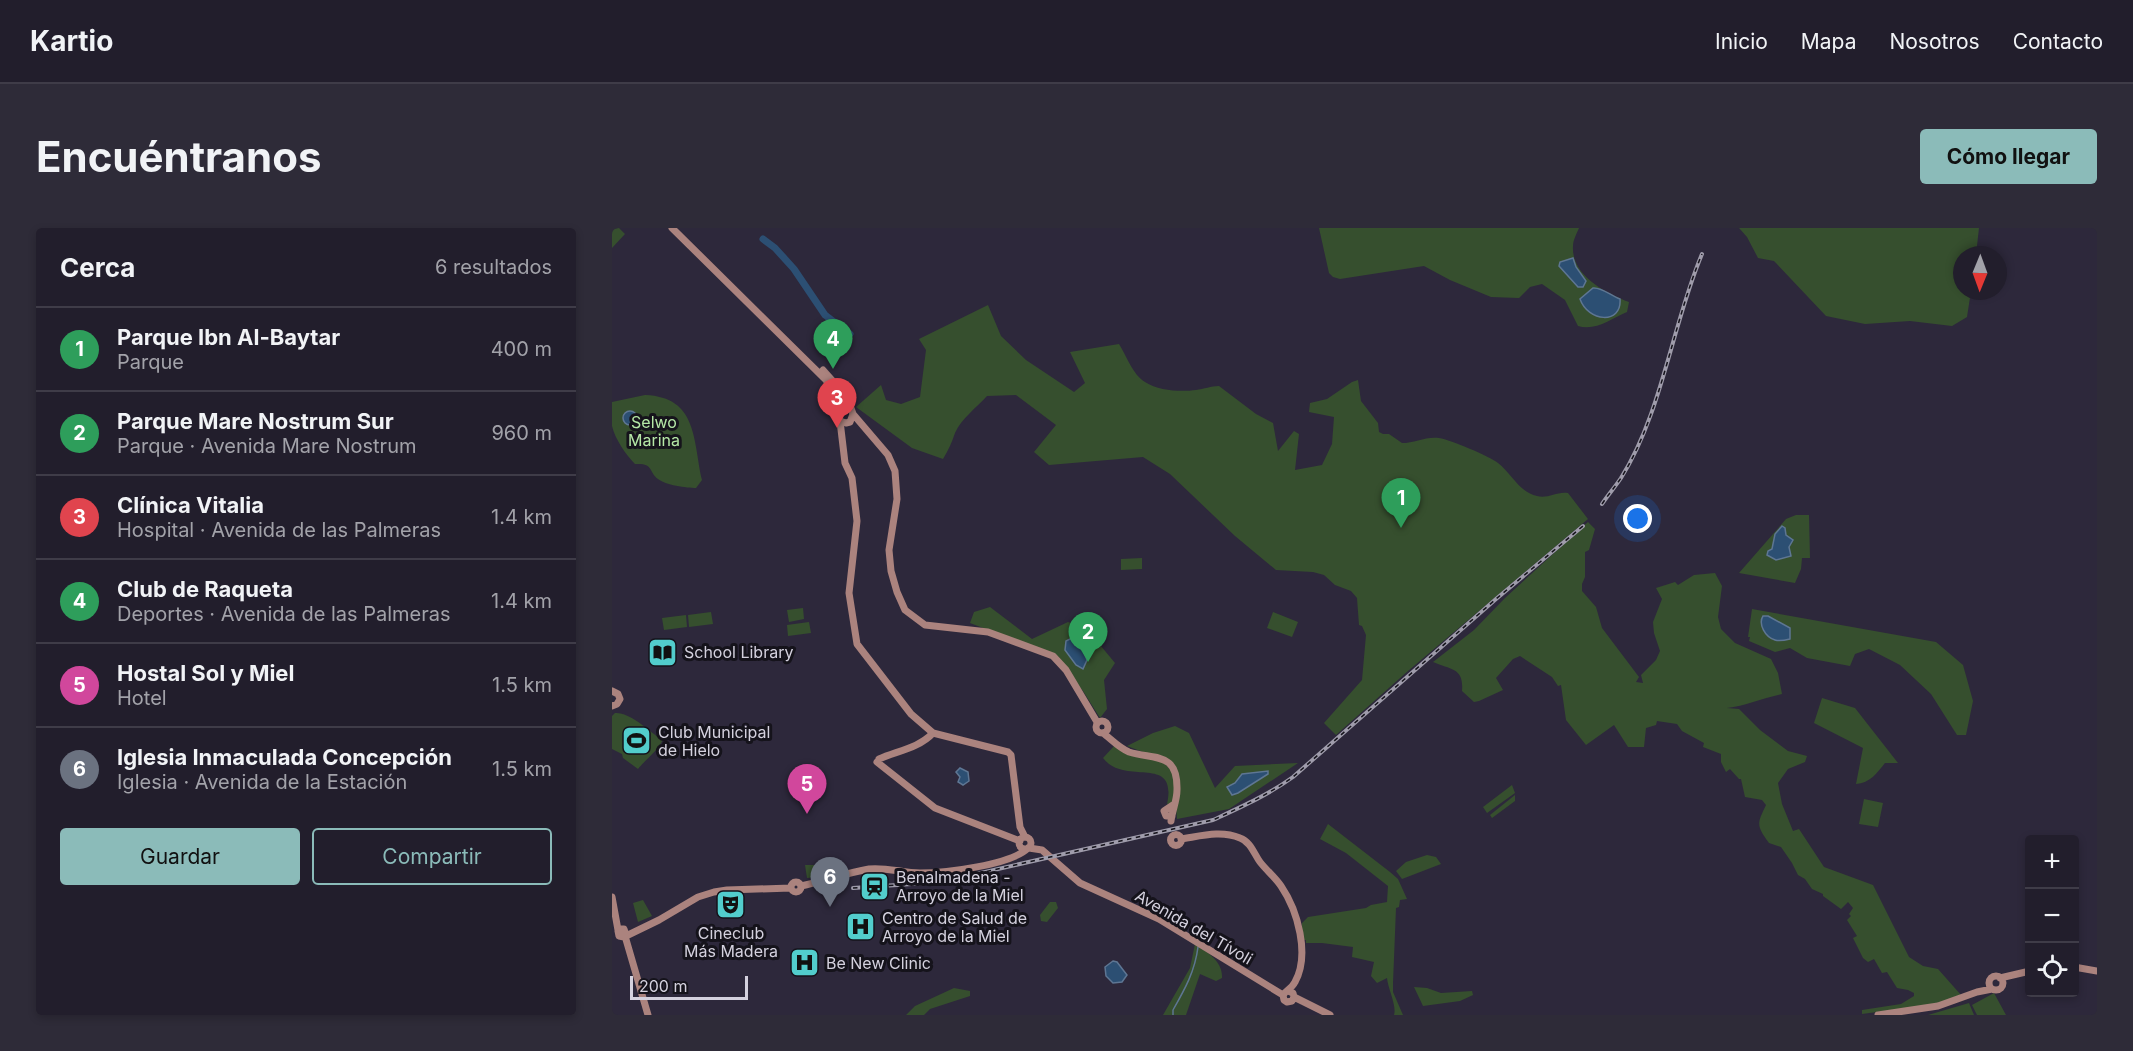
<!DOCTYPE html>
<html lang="es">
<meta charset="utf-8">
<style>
body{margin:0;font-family:Inter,sans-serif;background:#2e2b38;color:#f1f3f6}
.controls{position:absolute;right:18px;bottom:18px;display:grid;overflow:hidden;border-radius:6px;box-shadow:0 3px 9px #0003}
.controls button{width:54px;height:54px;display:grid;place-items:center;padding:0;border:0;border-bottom:2px solid #3f3c48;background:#221e2c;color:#f1f3f6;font:30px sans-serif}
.compass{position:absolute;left:1341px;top:18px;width:54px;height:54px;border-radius:50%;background:#221e2c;box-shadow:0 3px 9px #0003;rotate:181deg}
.scale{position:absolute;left:18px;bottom:15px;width:118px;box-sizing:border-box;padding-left:6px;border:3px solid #d4d1de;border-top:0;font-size:16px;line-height:21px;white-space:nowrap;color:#d4d1de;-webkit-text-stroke:4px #15131b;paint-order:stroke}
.you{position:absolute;left:1026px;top:291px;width:21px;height:21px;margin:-15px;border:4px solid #fff;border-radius:50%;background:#1a73e8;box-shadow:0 0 0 9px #1a73e833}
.badge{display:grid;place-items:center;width:39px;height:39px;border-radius:50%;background:#8bbbb9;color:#fff;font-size:20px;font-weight:700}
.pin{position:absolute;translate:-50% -50px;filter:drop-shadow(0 2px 3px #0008)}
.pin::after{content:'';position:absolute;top:32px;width:21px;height:18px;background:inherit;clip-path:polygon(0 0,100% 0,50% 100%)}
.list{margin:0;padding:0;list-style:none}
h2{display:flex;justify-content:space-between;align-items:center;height:78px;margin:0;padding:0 24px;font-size:26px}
h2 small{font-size:20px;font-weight:400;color:#a2a2a9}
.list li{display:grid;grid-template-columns:39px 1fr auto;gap:18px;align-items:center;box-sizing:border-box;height:84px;padding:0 24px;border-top:2px solid #3f3c48}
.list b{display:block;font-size:22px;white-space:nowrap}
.list p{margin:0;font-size:20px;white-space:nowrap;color:#a2a2a9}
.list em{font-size:20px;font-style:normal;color:#a2a2a9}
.actions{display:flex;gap:12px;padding:18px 24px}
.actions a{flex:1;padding:14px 0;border:2px solid #8bbbb9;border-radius:6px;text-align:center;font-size:21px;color:#8bbbb9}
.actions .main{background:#8bbbb9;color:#111}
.icon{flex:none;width:33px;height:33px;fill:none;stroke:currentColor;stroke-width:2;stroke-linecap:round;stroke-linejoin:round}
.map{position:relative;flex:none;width:1485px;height:787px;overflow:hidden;border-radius:6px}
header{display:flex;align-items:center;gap:36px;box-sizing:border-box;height:84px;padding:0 30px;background:#221e2c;border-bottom:2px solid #3f3c48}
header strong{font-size:28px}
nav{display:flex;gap:33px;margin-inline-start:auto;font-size:21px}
.intro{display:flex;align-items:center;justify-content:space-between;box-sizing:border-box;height:144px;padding:0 36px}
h1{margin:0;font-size:42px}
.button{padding:15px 27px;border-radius:6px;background:#8bbbb9;color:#111;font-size:21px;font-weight:700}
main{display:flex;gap:36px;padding:0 36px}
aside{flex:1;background:#221e2c;border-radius:6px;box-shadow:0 3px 9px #0003}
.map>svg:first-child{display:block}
.green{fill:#364f2e}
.water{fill:#2c4f73;stroke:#5e7693;stroke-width:1.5}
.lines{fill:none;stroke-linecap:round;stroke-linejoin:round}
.stream{stroke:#5e7693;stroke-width:1.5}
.river{stroke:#2c4f73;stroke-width:7}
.secondary{stroke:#ab837e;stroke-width:7}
.rail-casing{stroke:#9f9cab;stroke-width:4}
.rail{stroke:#15131b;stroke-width:1.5;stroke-dasharray:4.5;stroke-linecap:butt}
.labels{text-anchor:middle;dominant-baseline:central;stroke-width:6;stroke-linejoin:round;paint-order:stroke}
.park-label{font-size:16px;fill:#b5e8a6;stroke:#15131b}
.poi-label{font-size:16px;fill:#d4d1de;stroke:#15131b;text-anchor:start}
.street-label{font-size:16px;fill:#d4d1de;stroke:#15131b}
</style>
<header>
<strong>Kartio</strong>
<nav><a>Inicio</a><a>Mapa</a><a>Nosotros</a><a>Contacto</a></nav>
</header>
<div class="intro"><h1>Encuéntranos</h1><a class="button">Cómo llegar</a></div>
<main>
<aside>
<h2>Cerca<small>6 resultados</small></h2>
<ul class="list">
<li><span class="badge" style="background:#2e9e5b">1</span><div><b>Parque Ibn Al-Baytar</b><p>Parque</p></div><em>400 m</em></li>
<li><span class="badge" style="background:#2e9e5b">2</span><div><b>Parque Mare Nostrum Sur</b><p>Parque · Avenida Mare Nostrum</p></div><em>960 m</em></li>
<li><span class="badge" style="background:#e0444e">3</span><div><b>Clínica Vitalia</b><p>Hospital · Avenida de las Palmeras</p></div><em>1.4 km</em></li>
<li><span class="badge" style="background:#2e9e5b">4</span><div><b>Club de Raqueta</b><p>Deportes · Avenida de las Palmeras</p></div><em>1.4 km</em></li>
<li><span class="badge" style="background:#d1479c">5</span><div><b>Hostal Sol y Miel</b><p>Hotel</p></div><em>1.5 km</em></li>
<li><span class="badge" style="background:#6b7280">6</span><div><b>Iglesia Inmaculada Concepción</b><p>Iglesia · Avenida de la Estación</p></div><em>1.5 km</em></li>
</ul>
<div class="actions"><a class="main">Guardar</a><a>Compartir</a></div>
</aside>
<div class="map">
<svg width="1485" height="787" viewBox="0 0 1485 787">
<rect width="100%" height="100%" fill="#2d283b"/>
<path class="green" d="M7,0l6,6 -13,14v-19z
M707,0h260c-2,5 -6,12 -6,18 -2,29 32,47 56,56l-2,10c-16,7 -31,19 -49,14l-13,-26 -23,-16 -12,3 -11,11 -28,-1 -41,-17 -26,-14 -84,13 -7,-2 -4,-4z
M1127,0h240l-3,27h-14v36h9l-4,26 -15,9 -42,-5 -45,3 -39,-8 -52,-55 -16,-3 -11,-21z
M376,77l13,31 25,24 48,32 11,-9 -15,-31 49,-8c7,11 14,31 26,38 14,9 36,10 51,8 8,-1 15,-4 23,-4l37,28 17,9 5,28 16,-20 5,3 -4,36 27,-5 10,-21 2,-27 -25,-5 1,-9 17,-4 25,-17 6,-2 3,21 17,22 1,9 4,2h6l13,9c12,0 25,-7 37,-5 12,2 50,18 59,25 14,11 21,29 39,33 11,3 20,-5 31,-3l20,26 -180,152 -72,64 -12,-12 38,-43 4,-45 -4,-9 -3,-1 -2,-27 -6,-7 -16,-6 -11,-10 -11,-3 -37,-2 -41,-34 -65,-62 -27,-17 -94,8 -15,-13 22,-27 -40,-30 -29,1c-10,11 -26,23 -32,37 -3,9 -7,18 -12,26l-31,-11 -56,-41 25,-22 5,15 15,4 19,-7 6,-47 -7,-11z
M33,167c53,2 48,46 57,85l-6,8c-9,0 -31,-3 -38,-9 -10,-8 -4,-16 -23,-15 -9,-9 -20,-25 -23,-38 0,-7 0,-17 0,-24z
M1184,287h13l1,43h-8l-1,11 -6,14 -56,-10 47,-54z
M976,294l7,7 -6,21 -4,2v25l-3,7v7l14,16 6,21 37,49 -3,5 7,1 1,4 -3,-12 15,-15 4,-9 -6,-18 -1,-11 9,-23 -6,-11 19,-6 3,3 16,-10 21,-2 7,13 -4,31 3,12 14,14 36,16 7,14 4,21c-19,4 -37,12 -55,14l12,1 21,21 28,21 19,5 -2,6 -17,7 -10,14 4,21 11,27 6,-2 25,38 49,18 36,72 14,9 15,3 23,26 -24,9 -75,10v-4l39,-6 13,-8v-3l-6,-3 -11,-2 -10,-16 -5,1 -8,-14 -6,3 -5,-4 -10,-20 4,-2 -10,-16 4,-4 -2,-2 4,-6 -5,-6 -7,7 -18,-13v-2l-11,-5 -7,-10 -7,-4 -6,-12 -11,-16 -12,-4c-13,-18 -12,-19 -3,-38l-4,-5 -17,-3 -4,-18h-2l-9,-10 -4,3 -5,-10v-8l-18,-7 1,-4 -22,-12 -5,-7 -20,-3 -1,4 -10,3 -2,19h-16l-14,-22 -28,20 -20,-25 -5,-35 -3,1 -6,-9 -32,-21 -7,3 -17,19 7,12 -24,11 -5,1 -12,-11c2,-23 -10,-21 -29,-29l41,-32 31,-32z
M530,330v11l-21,1v-11z
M378,379l42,32 36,-17 18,6 29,35 -11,17 3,29 -7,9 -17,-27 -29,-36 -84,-32 4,-11z
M191,380l1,11 -15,3 -2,-12z
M1140,381l184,33 27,23 10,36 -7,34h-9l-26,-41 -31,-29 -31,-16 -14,5 -5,12 -43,-8 -17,-10 -15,4 -26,-11 1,-4h-2z
M99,384l2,12 -24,3 -1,-12z
M661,384l25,10 -6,15 -25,-9z
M74,387l1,12 -23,3 -2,-12z
M197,394l2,11 -23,3 -1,-11z
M1210,470l33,10 43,55h-13c-8,10 -15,20 -29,21l7,-36 -49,-25z
M3,485c14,-1 32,16 43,24l5,1c-1,9 -18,22 -25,31l-15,-11 -1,-4 -10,-5v-33z
M563,498l14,7 26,55 20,-22 63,-3 -69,46 -52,10 -5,-56 -45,-17 26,-13z
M503,517c32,10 72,14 57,58l-5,1c11,-51 -42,-17 -64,-46z
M900,557l3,8 -28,20 -4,-6z
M903,567v6l-23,17 -2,-3z
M1252,571l19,4 -5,24 -19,-3z
M716,596l62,48 8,7 9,20 -7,1 -1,7 -3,1 -3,75v9l10,23h-9c3,-9 -6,-26 -7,-37l-10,5 -6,-7 3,-14 -22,-5 1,-10 -31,-4h-16v-3h-4v-17l6,-6 58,-9 5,-3 16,-3 1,-16 -42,-33 -26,-14z
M815,627l9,2 5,7 -39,15 -6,-8 10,-9z
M193,637h15v12l-13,1z
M31,672l9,16 -14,6 -5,-19z
M438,674h6l2,6 -11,14 -6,-1 -1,-6z
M583,716c12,8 28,17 27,34l-6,3 -16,-7 -14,41h-23l27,-47z
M802,759l13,1 14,5 31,-2 1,4 -13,6 -37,5z
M342,760l16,3v5l-40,13 -6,6h-18l9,-9z
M1382,765l12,22h-29l-5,-10z
M1357,775l5,12h-46z"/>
<path class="water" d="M961,30l3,9 10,14 -3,6h-5l-19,-21 1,-4z
M981,60c9,-1 18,8 27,11 2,26 -32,23 -40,0z
M11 190a7 7 0 1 1 14 0a7 7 0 1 1-14 0Z
M1170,298l3,2 1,7 7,5 -4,7 2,9 -15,4 -9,-5 1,-4 4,-2 3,-15z
M1156,388l22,12v11c-4,1 -12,2 -15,1 -10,-3 -17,-16 -12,-24z
M458,411h9l8,21 -4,9 -7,-4 -11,-15 1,-9z
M348,540l8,4 1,9 -6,4 -5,-3 2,-5 -4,-5z
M656,543v3l-30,19 -6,2 -5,-8 8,-4 7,-9z
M501,733l4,1 10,13 -5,7 -9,1 -7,-7 -1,-9z"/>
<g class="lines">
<path class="stream" d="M561,787v-5c12,-21 22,-39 25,-63"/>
<path class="river" d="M151,11l12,9 19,21 31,46 25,19"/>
<path class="secondary" d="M60,0l154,152 7,15 7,26 6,2 4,-1 3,-8 -8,-23 -8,-2 -4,6
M211,142l16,18
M241,186l35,41 7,16 2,28 -8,51 2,21 6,21 8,18 20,15 63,7 65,24 13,14 31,52
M228,193l5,42 7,15 5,43 -8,72 8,51 54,70 22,19
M0,463l6,3 2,5 -3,5 -5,2
M484 499a6 6 0 1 1 12 0a6 6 0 1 1-12 0Z
M321,505l75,19 3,3 9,72 5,10
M491,505c8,6 16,15 26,19 25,8 49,-1 48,38 0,11 -5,21 -6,31
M267,531c18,-8 40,-11 54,-26
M265,534l58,46 85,33
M560,588h-6l-2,-5 9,-6
M558.5 612a5.5 5.5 0 1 1 11 0a5.5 5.5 0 1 1-11 0Z
M407 615a6 6 0 1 1 12 0a6 6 0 1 1-12 0Z
M569,611c20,-3 40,-9 59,-1 11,4 14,16 20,24 7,9 15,15 21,24 17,25 29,69 14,96 -3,6 -8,8 -12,13l1,5 3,2 5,-1 2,-4 -1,-4 -5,-2
M417,620l13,2 38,33 79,36 124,76
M179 659a5 5 0 1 1 10 0a5 5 0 1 1-10 0Z
M189,658c23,-5 45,-13 68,-17 17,-2 34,4 51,4 25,0 91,-8 108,-25
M0,669l6,33
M14,707l-2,-6h-4l-2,2 1,5 5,1 35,-17 39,-23 16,-5 13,-2 64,-2
M13,708l23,79
M1462,739l23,4
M1377 755a7 7 0 1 1 14 0a7 7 0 1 1-14 0Z
M1388,750l30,-7
M682,769l36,18
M1266,787l60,-9 39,-14 15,-3"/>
<defs>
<path id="rail" d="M990,276c6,-9 13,-17 19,-26 41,-65 51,-153 81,-224
M241,660l88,-6 272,-62c28,-13 55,-25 80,-43l203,-178 87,-73"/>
</defs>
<use href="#rail" class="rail-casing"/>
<use href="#rail" class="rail"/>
</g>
<defs>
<symbol id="library-square" viewBox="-11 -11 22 22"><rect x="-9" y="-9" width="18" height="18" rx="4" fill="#52cdcc" stroke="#15131b"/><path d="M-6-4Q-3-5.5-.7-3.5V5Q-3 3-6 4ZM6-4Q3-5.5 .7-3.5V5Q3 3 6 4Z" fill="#111"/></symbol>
<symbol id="stadium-square" viewBox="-11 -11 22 22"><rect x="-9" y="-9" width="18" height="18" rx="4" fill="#52cdcc" stroke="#15131b"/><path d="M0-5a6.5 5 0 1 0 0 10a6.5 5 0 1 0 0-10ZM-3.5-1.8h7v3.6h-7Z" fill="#111"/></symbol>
<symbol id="station-square" viewBox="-11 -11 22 22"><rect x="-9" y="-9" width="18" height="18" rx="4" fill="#52cdcc" stroke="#15131b"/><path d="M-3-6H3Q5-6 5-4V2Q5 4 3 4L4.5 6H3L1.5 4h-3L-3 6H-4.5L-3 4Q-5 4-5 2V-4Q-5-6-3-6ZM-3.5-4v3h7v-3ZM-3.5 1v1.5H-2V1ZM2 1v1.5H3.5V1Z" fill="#111"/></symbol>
<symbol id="theatre-square" viewBox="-11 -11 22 22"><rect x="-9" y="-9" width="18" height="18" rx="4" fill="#52cdcc" stroke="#15131b"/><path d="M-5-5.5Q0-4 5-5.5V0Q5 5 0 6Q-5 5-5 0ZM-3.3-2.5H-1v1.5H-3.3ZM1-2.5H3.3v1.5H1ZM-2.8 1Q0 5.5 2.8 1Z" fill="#111"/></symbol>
<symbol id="hospital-square" viewBox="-11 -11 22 22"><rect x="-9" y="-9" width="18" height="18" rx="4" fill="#52cdcc" stroke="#15131b"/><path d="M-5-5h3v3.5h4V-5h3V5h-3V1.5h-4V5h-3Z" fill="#111"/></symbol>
</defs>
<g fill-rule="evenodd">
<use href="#library-square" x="34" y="408" width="33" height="33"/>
<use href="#stadium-square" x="8" y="496" width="33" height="33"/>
<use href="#station-square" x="246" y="642" width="33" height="33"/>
<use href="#theatre-square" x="102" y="660" width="33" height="33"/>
<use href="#hospital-square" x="232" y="682" width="33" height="33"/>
<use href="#hospital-square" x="176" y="718" width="33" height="33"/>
</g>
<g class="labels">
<g class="park-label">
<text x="42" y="194">Selwo<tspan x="42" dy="18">Marina</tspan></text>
</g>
<g class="poi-label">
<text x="72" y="424">School Library</text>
<text x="46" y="504">Club Municipal<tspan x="46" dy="18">de Hielo</tspan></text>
<text x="284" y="649">Benalmadena -<tspan x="284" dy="18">Arroyo de la Miel</tspan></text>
<text x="270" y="690">Centro de Salud de<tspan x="270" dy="18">Arroyo de la Miel</tspan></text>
<text x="119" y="705" text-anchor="middle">Cineclub<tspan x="119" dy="18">Más Madera</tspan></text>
<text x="214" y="735">Be New Clinic</text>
</g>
<g class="street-label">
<text transform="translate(582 699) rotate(30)">Avenida del Tívoli</text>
</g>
</g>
</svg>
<div class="controls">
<button>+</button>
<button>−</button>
<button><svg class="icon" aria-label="locate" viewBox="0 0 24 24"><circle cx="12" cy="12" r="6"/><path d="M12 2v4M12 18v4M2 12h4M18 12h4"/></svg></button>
</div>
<svg class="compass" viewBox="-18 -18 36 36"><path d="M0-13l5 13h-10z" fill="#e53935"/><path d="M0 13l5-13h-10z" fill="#a2a2a9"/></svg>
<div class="scale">200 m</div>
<div class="you"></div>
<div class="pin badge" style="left:789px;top:300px;background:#2e9e5b">1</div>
<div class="pin badge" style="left:476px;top:434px;background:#2e9e5b">2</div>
<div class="pin badge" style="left:225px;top:200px;background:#e0444e">3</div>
<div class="pin badge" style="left:221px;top:141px;background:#2e9e5b">4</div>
<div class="pin badge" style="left:195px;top:586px;background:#d1479c">5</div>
<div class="pin badge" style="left:218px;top:679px;background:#6b7280">6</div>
</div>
</main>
